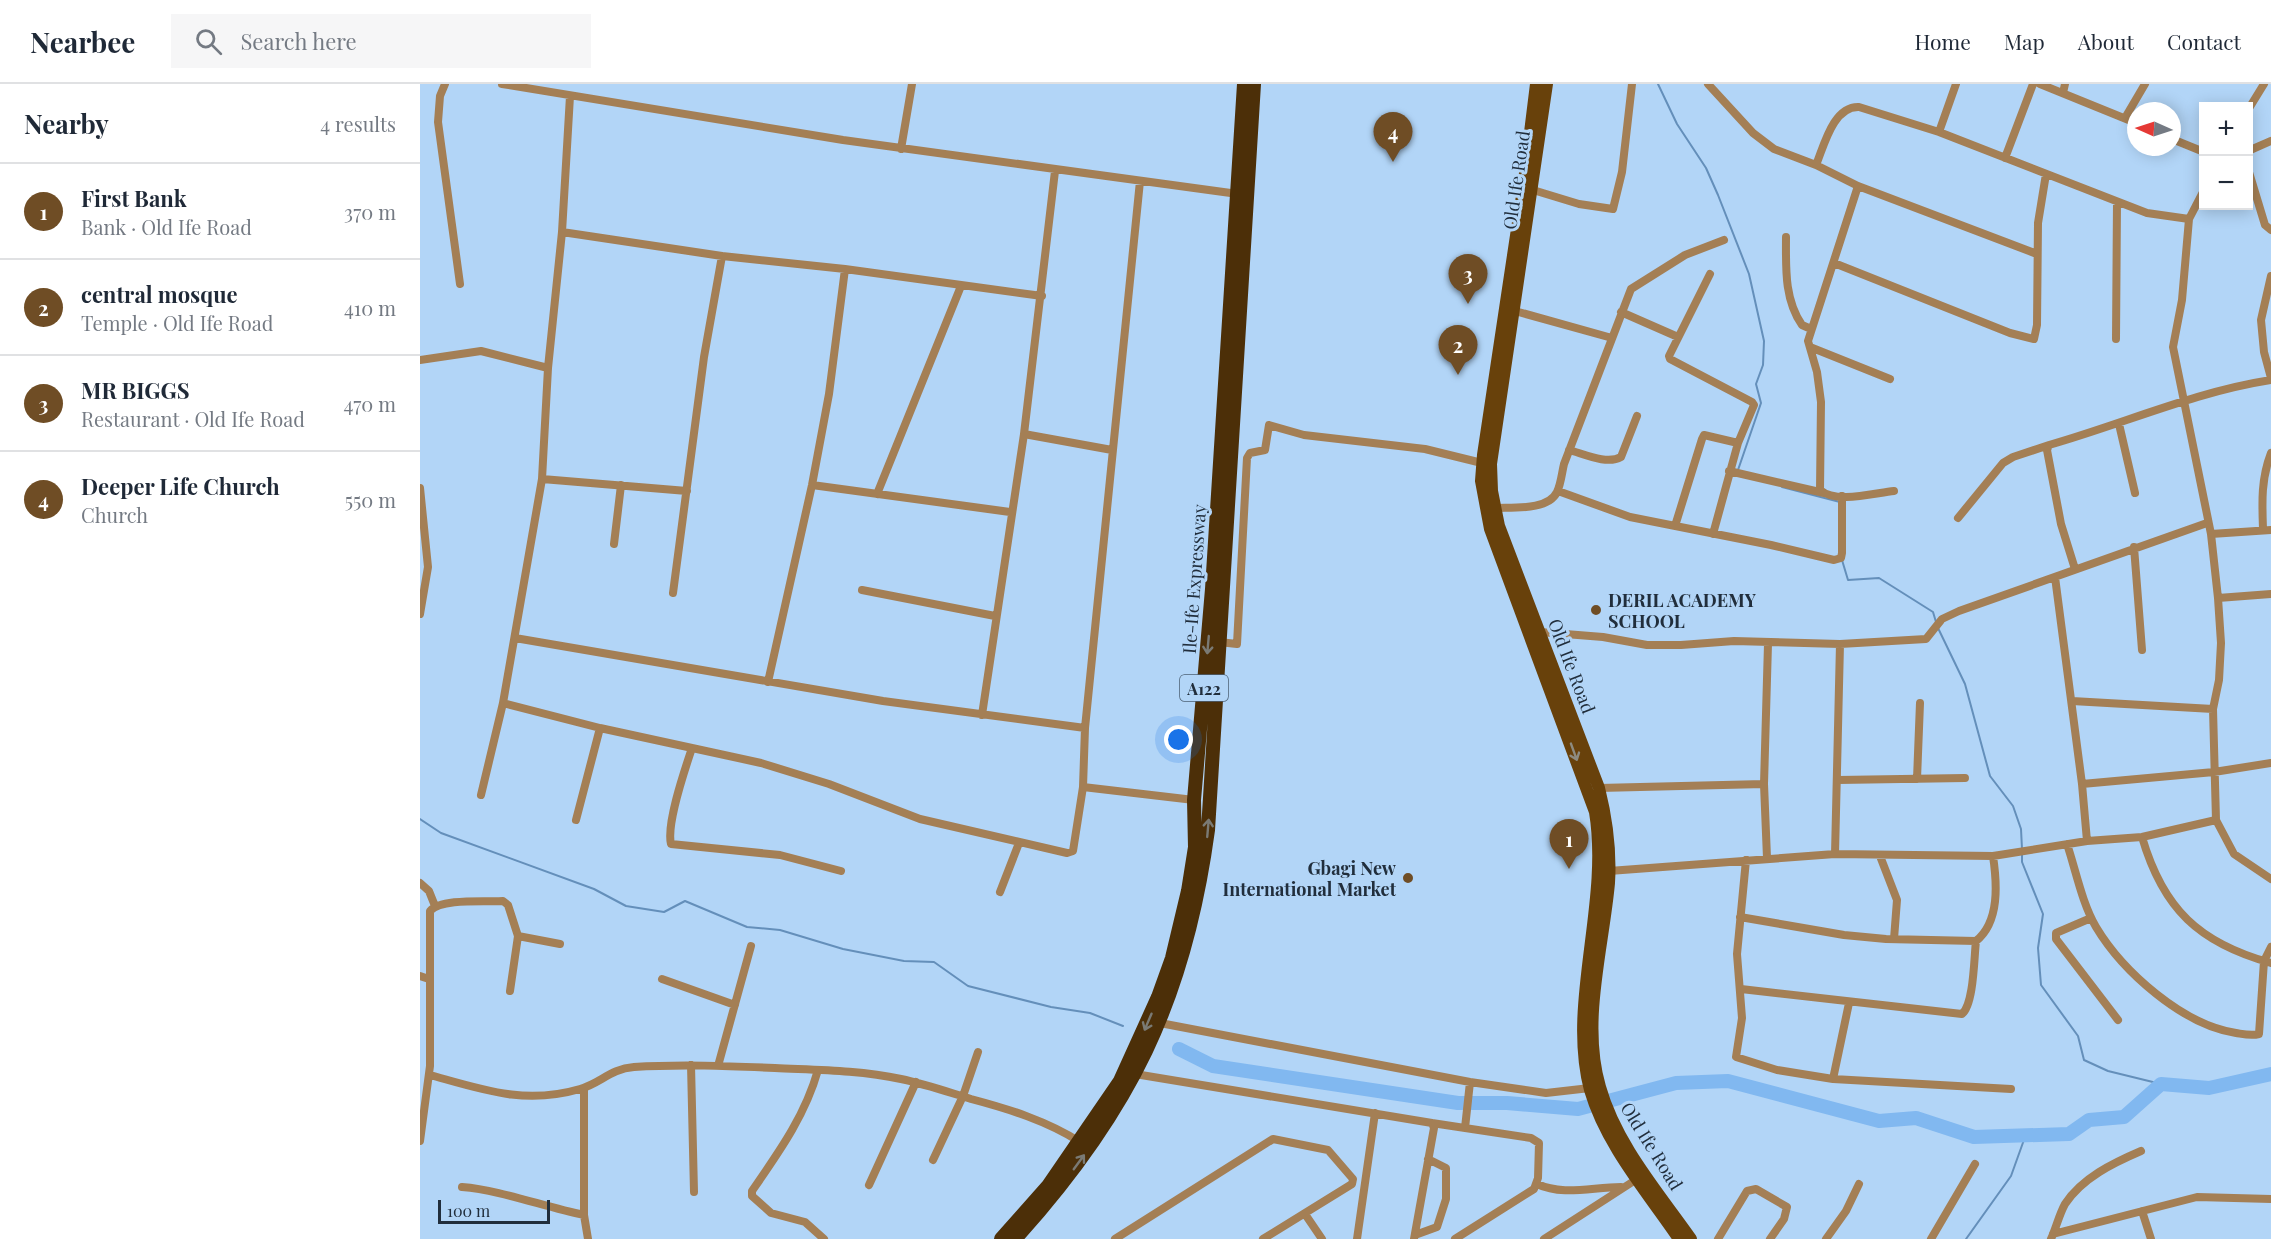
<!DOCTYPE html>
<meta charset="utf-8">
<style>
body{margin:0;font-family:"Playfair Display",serif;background:#f6f6f7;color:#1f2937}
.controls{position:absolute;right:18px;top:18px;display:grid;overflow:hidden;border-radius:0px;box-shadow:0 3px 15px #0003}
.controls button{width:54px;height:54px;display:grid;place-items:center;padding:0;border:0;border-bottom:2px solid #e0e1e3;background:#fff;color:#1f2937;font:30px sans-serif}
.compass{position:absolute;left:1707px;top:18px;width:54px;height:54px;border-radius:50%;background:#fff;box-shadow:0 3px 15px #0003;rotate:273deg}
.scale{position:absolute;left:18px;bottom:15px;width:112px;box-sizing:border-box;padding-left:6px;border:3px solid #212e3c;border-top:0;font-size:16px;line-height:21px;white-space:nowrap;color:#212e3c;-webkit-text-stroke:4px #b2d5f7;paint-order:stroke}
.you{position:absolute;left:759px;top:656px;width:21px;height:21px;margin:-15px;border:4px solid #fff;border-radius:50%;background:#1a73e8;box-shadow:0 0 0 9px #1a73e833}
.badge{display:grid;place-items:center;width:39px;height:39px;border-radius:50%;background:#6f4d25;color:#fff;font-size:20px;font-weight:700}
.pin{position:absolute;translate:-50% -50px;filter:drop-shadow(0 2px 3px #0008)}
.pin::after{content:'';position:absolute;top:32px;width:21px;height:18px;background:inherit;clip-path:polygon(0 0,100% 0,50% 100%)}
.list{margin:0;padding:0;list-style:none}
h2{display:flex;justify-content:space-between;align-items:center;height:78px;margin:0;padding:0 24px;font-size:26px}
h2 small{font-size:20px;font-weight:400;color:#747a83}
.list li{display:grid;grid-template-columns:39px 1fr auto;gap:18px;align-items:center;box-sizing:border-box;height:96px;padding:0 24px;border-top:2px solid #e0e1e3}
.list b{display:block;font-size:22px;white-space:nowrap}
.list p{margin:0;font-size:20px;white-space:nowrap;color:#747a83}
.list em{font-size:20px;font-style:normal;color:#747a83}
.icon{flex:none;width:33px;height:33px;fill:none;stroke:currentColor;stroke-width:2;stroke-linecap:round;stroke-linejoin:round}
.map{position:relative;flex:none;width:1851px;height:1155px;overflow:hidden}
header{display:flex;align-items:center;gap:36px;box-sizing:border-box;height:84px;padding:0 30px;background:#fff;border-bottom:2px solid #e0e1e3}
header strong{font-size:28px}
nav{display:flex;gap:33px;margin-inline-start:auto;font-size:21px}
.search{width:420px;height:54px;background:#f6f6f7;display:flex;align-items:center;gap:15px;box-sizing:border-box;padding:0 21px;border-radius:0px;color:#747a83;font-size:22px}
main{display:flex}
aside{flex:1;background:#fff}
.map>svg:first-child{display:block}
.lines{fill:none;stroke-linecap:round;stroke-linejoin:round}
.stream{stroke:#648fba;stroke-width:2}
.river{stroke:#81b8f0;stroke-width:14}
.street{stroke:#a47f55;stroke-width:8}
.primary{stroke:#68410b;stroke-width:12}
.highway{stroke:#4c2f08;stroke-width:14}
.oneway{stroke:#7a7a74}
.oneway2{stroke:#8d8b81}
.poi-dot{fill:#6f4d25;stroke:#b2d5f7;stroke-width:2}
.labels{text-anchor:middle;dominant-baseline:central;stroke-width:6;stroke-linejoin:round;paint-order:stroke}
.shield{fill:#b2d5f7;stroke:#4c6074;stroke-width:1.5}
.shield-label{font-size:16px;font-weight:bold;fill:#212e3c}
.street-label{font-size:18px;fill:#212e3c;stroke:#b2d5f7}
.poi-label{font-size:18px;font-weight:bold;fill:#212e3c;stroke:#b2d5f7;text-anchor:start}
</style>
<header>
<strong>Nearbee</strong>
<div class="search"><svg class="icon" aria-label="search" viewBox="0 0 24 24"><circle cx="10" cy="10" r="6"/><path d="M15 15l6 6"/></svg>Search here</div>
<nav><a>Home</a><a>Map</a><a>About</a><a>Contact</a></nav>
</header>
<main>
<aside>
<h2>Nearby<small>4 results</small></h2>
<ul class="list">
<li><span class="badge">1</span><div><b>First Bank</b><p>Bank · Old Ife Road</p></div><em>370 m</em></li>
<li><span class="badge">2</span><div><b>central mosque</b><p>Temple · Old Ife Road</p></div><em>410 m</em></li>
<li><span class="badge">3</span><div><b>MR BIGGS</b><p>Restaurant · Old Ife Road</p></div><em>470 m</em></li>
<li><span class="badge">4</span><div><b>Deeper Life Church</b><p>Church</p></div><em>550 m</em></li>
</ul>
</aside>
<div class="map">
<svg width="1851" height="1155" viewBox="0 0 1851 1155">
<rect width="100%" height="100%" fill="#b2d5f7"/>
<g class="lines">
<path class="stream" d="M1238,0l19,40 29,44 12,27 31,79 15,67 -1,24 -7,19 5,19 -23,67
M1362,403l58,15
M1422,476l6,20 31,-2 54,34 3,10
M1518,544l27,56 25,92 23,30 8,23 1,20
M0,735l21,14 153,56 32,17 38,6 21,-11 62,26 33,3 63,19 61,12 30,1 34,24 83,21 39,6 33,13
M1602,771v7l21,52 -5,34 3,37 37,51 6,24 24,11 53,13
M1546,1155l45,-63 14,-39"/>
<path class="river" d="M759,965l34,17 245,37h49l71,6 98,-26 52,-2 151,40 37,-3 58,19 95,-3 20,-14 35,-3 37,-33 48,4 62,-14"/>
<path class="street" d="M25,0l-5,12 -2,26 22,162
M82,0l341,56 395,54
M1288,0l45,49 21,16 42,16 42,21 179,68
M1620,0l96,39
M1643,9l2,-9
M1828,26l16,-26
M1705,34l20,-34
M1519,48l17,-48
M1752,55l32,13
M481,65l11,-65
M1828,67l23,-10
M1585,74l28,-74
M1396,81c8,-19 17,-59 43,-58l80,25 208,81 42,6
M1828,85l17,56 6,5
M1438,102l-50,155 9,31 4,30 -1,88c16,14 54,3 74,1
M1113,106l46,14 34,5 9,-37 10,-88
M1784,106l-15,29 -7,81 -9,47 38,187 7,64 3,45 -2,37 -6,29 3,111 18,34 37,25
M142,148l160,24 123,13 197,27
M1366,153c0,30 -2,62 16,88l9,4
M1414,179l176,70 24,6 3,-14 1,-102 8,-49
M1851,192l-10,44 3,32 7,26
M1095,227l97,27
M1201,228l57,25
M1696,255l1,-137
M1390,263l80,32
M0,276l61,-9 67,17
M1699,340l16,69
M604,350l88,16
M1149,366c15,4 38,15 52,7l16,-41
M1309,387l95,22
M122,395l145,12
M392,401l198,27
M0,404l8,79 -8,47
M1138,407l72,26 141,28 63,15 7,-2 1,-5v-57
M457,410l84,-208
M1074,424c18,-1 54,3 63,-16 4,-8 5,-20 7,-28l67,-175 54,-34 39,-15
M1538,434l45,-55 10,-6 36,-12
M1255,442l27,-87 2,-4 34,8 16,-38 -2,-3 -82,-43 -1,-3 41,-82
M1843,445c-1,-27 -2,-50 8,-76
M1293,450l25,-91
M1791,450l60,-4
M194,460l7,-59
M1714,463l8,103
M1655,485l-14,-45 -14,-74 2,-5c74,-21 145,-53 222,-65
M1635,493l27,207 5,57
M442,506l133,26
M253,509l31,-236 18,-101
M1798,514l53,-4
M1120,548l63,5 44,8h34l53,-4 106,3 86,-5 16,-20 17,-8 248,-88
M95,554l368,63 202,27
M799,558l18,2 10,-186 3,-5 15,-3 4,-25 35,10 121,14 57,14
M348,598l44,-197 17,-91 16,-125
M1652,617l141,8
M83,619l97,25 161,35 68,21 91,35 147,34 6,-2 10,-64 2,-59 55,-547
M562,631l42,-281 31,-263
M272,664c-7,21 -26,76 -21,96l109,11 61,16
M1497,695l3,-76
M1418,696l127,-2
M1662,700l132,-12 57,-9
M663,703l111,13
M1179,704l165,-4
M61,711l22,-92 39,-224 6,-111 14,-136 8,-136
M156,736l24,-92
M1722,753c21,72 57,106 129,126
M1647,760c9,27 15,59 29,83 27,45 87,98 140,106 7,1 15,3 23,1l5,-73 7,-14
M1415,770l5,-210
M1460,772l17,44 -3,39
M1347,774l-3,-74 4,-140
M1326,776l-9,94 5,64 -6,39 41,13 56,9 178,10
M1189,787l226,-17 158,2 94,-15 55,-4 74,-17
M0,799l9,8 6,15
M580,808l19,-49
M1320,833l104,18 42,4 90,2
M1671,834l-35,15v6l62,81
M0,892l9,3
M242,895l73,26
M1321,905l221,25c12,-10 12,-57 14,-73 24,-19 21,-58 17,-85
M90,907l8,-55
M740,939l310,59 76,11 44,-5
M271,981l3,127
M298,982l33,-120
M398,986c-13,46 -39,82 -66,121v5l19,17 34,9 19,17
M715,990l297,49 2,5 -20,111
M10,991c54,15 95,30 150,14 21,-6 30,-20 54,-22 47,-3 94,-1 141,1 42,2 84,2 126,11 24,5 47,13 70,20 38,10 76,22 109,43
M1413,995l16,-76
M164,1004v127l4,24
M1012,1039l99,15 8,5 -1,35 -4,11 -79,50
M1045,1044l5,-46
M0,1057l10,-75v-155c11,-13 55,-9 73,-10l5,4 10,31 42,8
M513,1076l30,-64 15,-44
M1117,1100c26,12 55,3 84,3
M449,1101l47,-103
M42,1103c39,3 82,20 122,28
M1722,1127l9,28
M885,1130l17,25
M1633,1150l144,-37 74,2
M995,1151l22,-8 9,-28v-31l-18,-9
M695,1155l158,-100 55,11 25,29 -1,5 -89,55
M937,1155l18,-126
M1124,1155l93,-60
M1298,1155l29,-48 9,-2 31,18 -3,12 -14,20
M1406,1155l20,-28 13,-27
M1511,1155l44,-75
M1631,1155c5,-11 8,-24 14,-35 17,-26 48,-41 76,-53"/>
<path class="primary" d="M1116,0l-13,105 -40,266 -2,26 9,48 105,283c15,92 -28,192 -5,278 16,55 57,102 89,149
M1127,0l-56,380 1,27 7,35 100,262c8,32 12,63 10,95 -6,66 -28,139 -9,204 16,57 58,105 91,152"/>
<path class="highway" d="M581,1155l47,-53 72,-105 38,-84 14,-39 16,-67 7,-44 -1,-47 18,-211 32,-505
M595,1155c115,-127 170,-239 193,-409l46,-746"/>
</g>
<defs><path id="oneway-shaft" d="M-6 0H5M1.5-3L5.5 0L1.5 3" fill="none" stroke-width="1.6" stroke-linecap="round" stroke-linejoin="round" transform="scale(1.5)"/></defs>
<g class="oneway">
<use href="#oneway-shaft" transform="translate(788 561) rotate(95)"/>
<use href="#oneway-shaft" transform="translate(788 744) rotate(-85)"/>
<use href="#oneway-shaft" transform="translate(728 938) rotate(113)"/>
<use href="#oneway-shaft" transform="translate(659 1078) rotate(-54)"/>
</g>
<use class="oneway2" href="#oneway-shaft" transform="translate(1154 668) rotate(70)"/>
<g class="poi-dot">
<circle cx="1176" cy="526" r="6"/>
<circle cx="988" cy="794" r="6"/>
</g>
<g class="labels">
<rect class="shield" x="760" y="591" width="48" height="26" rx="4.5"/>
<g class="shield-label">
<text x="784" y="604">A122</text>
</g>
<g class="street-label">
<text transform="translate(1096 96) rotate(-82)">Old Ife Road</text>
<text transform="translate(774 495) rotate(-86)">Ile-Ife Expressway</text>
<text transform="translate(1152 582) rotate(69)">Old Ife Road</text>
<text transform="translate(1232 1062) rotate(58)">Old Ife Road</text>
</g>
<g class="poi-label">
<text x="1188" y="516">DERIL ACADEMY<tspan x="1188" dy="21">SCHOOL</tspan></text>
<text x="976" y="784" text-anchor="end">Gbagi New<tspan x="976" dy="21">International Market</tspan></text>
</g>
</g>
</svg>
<div class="controls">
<button>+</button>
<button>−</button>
</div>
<svg class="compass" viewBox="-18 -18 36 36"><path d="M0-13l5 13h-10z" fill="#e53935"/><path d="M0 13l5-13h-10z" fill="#747a83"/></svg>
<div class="scale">100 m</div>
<div class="you"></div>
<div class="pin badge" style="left:1149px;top:785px">1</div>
<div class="pin badge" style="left:1038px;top:291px">2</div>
<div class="pin badge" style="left:1048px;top:220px">3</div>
<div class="pin badge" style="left:973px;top:78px">4</div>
</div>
</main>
